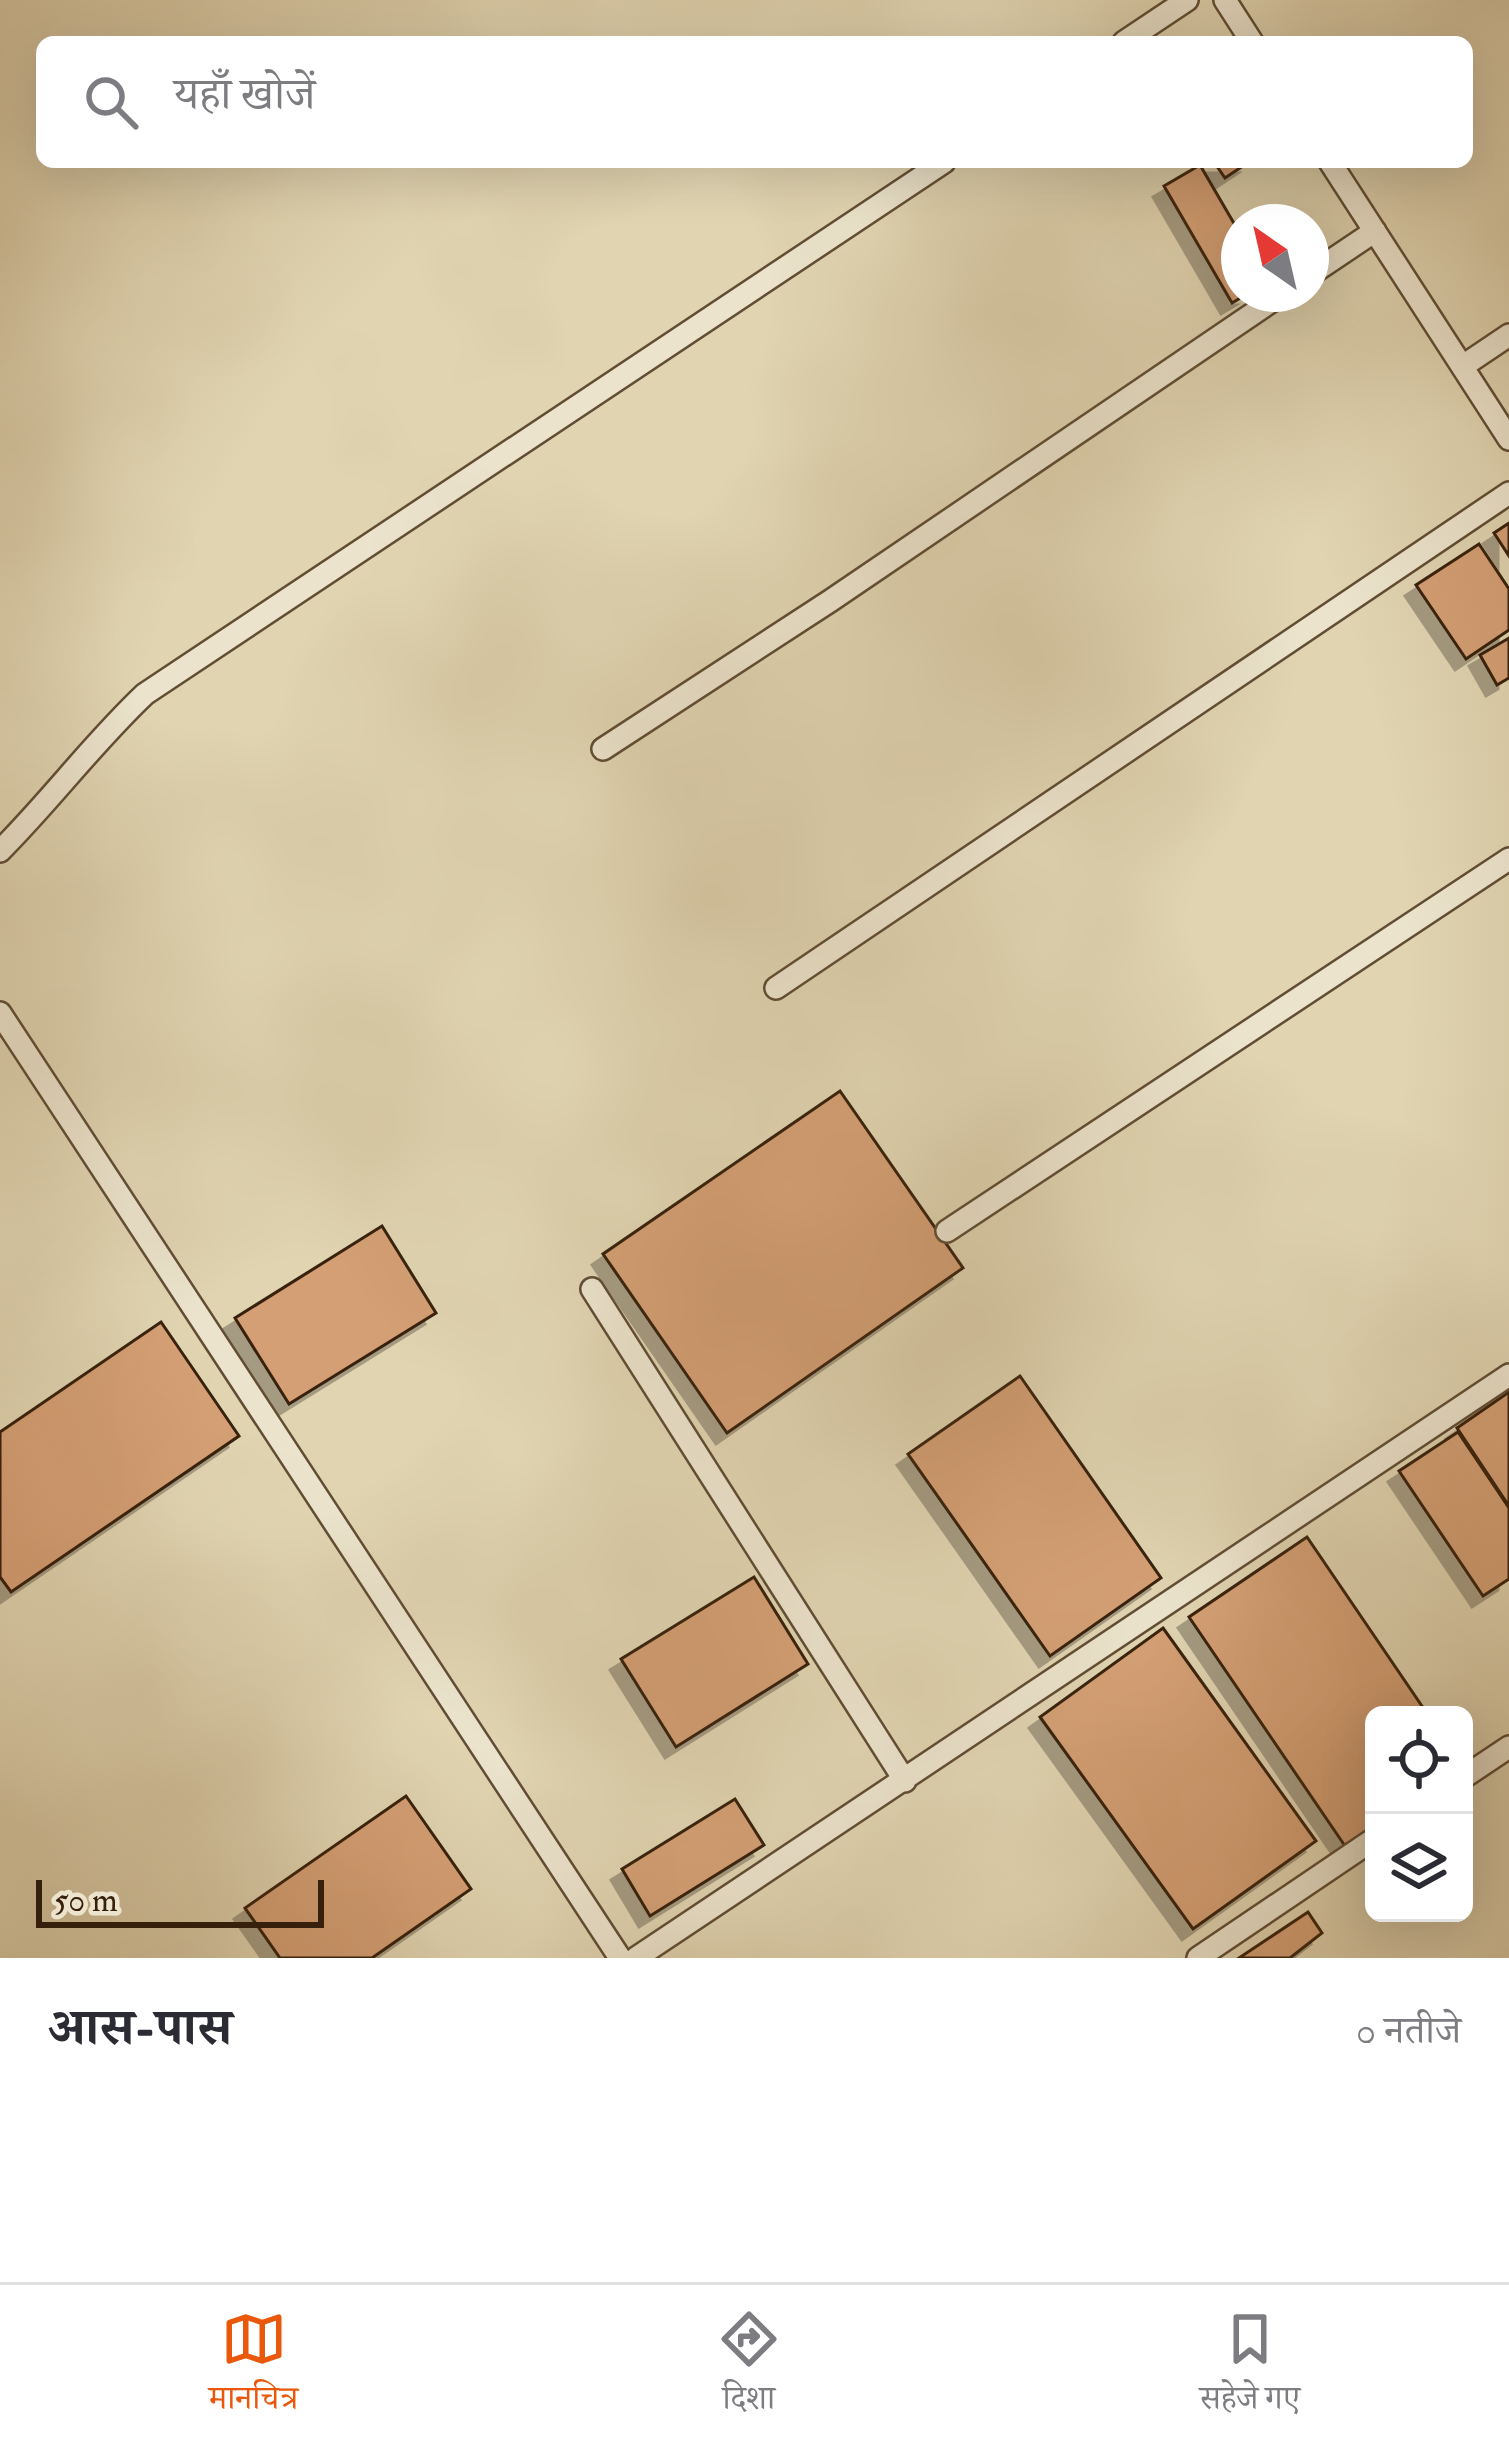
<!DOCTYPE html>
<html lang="hi">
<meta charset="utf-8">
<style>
body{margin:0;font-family:"IM FELL Double Pica","Noto Serif Devanagari",serif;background:#f2f2f3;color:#2b2b33}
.controls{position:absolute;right:36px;bottom:36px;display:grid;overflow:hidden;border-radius:18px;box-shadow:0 12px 48px #0002}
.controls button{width:108px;height:108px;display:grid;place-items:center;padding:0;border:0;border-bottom:3px solid #e1e1e2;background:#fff;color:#2b2b33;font:60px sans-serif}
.compass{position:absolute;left:1221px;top:204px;width:108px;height:108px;border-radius:50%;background:#fff;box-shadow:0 12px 48px #0002;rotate:326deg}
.scale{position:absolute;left:36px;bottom:30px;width:288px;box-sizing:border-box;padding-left:12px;border:6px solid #37200b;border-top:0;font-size:33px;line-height:42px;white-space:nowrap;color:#37200b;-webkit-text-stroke:9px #ebe3cc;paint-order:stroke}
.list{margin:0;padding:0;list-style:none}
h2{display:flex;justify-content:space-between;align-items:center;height:156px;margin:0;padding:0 48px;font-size:51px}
h2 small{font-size:39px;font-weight:400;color:#7c7c81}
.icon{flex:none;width:66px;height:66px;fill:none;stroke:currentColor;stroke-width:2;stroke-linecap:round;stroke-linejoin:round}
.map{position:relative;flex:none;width:1509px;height:1958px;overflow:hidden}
.search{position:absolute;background:#fff;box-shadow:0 12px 48px #0002;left:36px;right:36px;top:36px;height:132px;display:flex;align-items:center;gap:30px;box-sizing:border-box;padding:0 42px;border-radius:18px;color:#7c7c81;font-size:45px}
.sheet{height:324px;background:#fff}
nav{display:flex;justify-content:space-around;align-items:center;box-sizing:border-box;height:168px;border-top:3px solid #e1e1e2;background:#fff;font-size:33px;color:#7c7c81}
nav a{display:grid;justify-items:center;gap:6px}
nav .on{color:#ea580c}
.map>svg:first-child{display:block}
.building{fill:#d49f75;stroke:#37200b;stroke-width:3;filter:url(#shadow)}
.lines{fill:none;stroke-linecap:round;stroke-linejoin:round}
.service-casing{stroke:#614d34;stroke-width:26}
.service{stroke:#ebe3cc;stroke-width:21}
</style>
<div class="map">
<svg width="1509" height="1958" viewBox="0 0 1509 1958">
<defs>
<filter id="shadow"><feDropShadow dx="-11" dy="11" stdDeviation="0" flood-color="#0004"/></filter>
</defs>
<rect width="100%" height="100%" fill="#e0d4b1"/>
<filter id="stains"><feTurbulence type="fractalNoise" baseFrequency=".00167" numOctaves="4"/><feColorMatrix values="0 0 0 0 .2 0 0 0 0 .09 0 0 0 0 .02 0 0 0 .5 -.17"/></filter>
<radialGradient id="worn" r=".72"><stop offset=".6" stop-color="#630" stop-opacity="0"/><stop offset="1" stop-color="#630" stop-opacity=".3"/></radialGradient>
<path class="building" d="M1214,162h35l-24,16z
M1200,165l39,67v62h8l-15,9 -68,-117z
M1509,523v33l-15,-23z
M1479,544l30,45v41l-43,29 -50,-74z
M1509,638v40l-12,7 -17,-30z
M840,1091l123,177 -236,165 -124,-179z
M382,1226l54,87 -147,91 -54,-86z
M161,1322l78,114 -228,156 -11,-15v-145z
M1020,1376l141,202 -111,78 -142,-202z
M1509,1392v114l-52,-78z
M1458,1432l51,76v71l-26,17 -84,-125z
M1307,1537l121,178h-54v111l-29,20 -156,-229z
M754,1577l54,87 -132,83 -55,-88z
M1163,1628l153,213 -123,88 -153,-212z
M406,1796l65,93 -99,69h-92l-35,-50z
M735,1799l29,46 -114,71 -28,-47z
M1308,1912l14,21 -32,25h-51z"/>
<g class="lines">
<defs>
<path id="service" d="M1225,0l27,42
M1124,42l63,-42
M1330,162l179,277
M1311,274l64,-43
M1463,366l46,-31
M603,749l227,-148 452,-307
M0,851c51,-51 93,-108 145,-157l799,-532
M776,988l733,-495
M0,1013l620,945
M947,1231l562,-372
M592,1289l313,492
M1464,1777l45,-30
M636,1958l873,-583
M1198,1958l176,-119"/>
</defs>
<use href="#service" class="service-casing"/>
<use href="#service" class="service"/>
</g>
<rect width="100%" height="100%" filter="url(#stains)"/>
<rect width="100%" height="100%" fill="url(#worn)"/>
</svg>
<div class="controls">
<button><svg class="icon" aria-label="locate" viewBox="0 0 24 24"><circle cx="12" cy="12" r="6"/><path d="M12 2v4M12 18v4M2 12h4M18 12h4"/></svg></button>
<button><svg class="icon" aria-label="layers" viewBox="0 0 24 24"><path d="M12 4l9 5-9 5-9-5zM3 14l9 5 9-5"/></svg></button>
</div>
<svg class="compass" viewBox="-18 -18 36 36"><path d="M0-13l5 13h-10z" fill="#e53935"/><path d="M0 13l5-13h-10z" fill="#7c7c81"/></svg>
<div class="scale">50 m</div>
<div class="search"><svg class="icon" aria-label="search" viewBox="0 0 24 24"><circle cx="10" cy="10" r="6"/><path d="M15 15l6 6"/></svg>यहाँ खोजें</div>
</div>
<section class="sheet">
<h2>आस-पास<small>0 नतीजे</small></h2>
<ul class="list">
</ul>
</section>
<nav>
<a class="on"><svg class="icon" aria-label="map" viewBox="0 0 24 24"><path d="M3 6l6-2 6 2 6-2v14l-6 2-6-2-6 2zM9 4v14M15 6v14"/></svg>मानचित्र</a>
<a><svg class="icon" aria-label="directions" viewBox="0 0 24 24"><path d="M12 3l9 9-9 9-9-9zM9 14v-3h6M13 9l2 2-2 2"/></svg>दिशा</a>
<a><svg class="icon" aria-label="saved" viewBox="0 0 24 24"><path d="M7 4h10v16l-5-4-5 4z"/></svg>सहेजे गए</a>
</nav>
